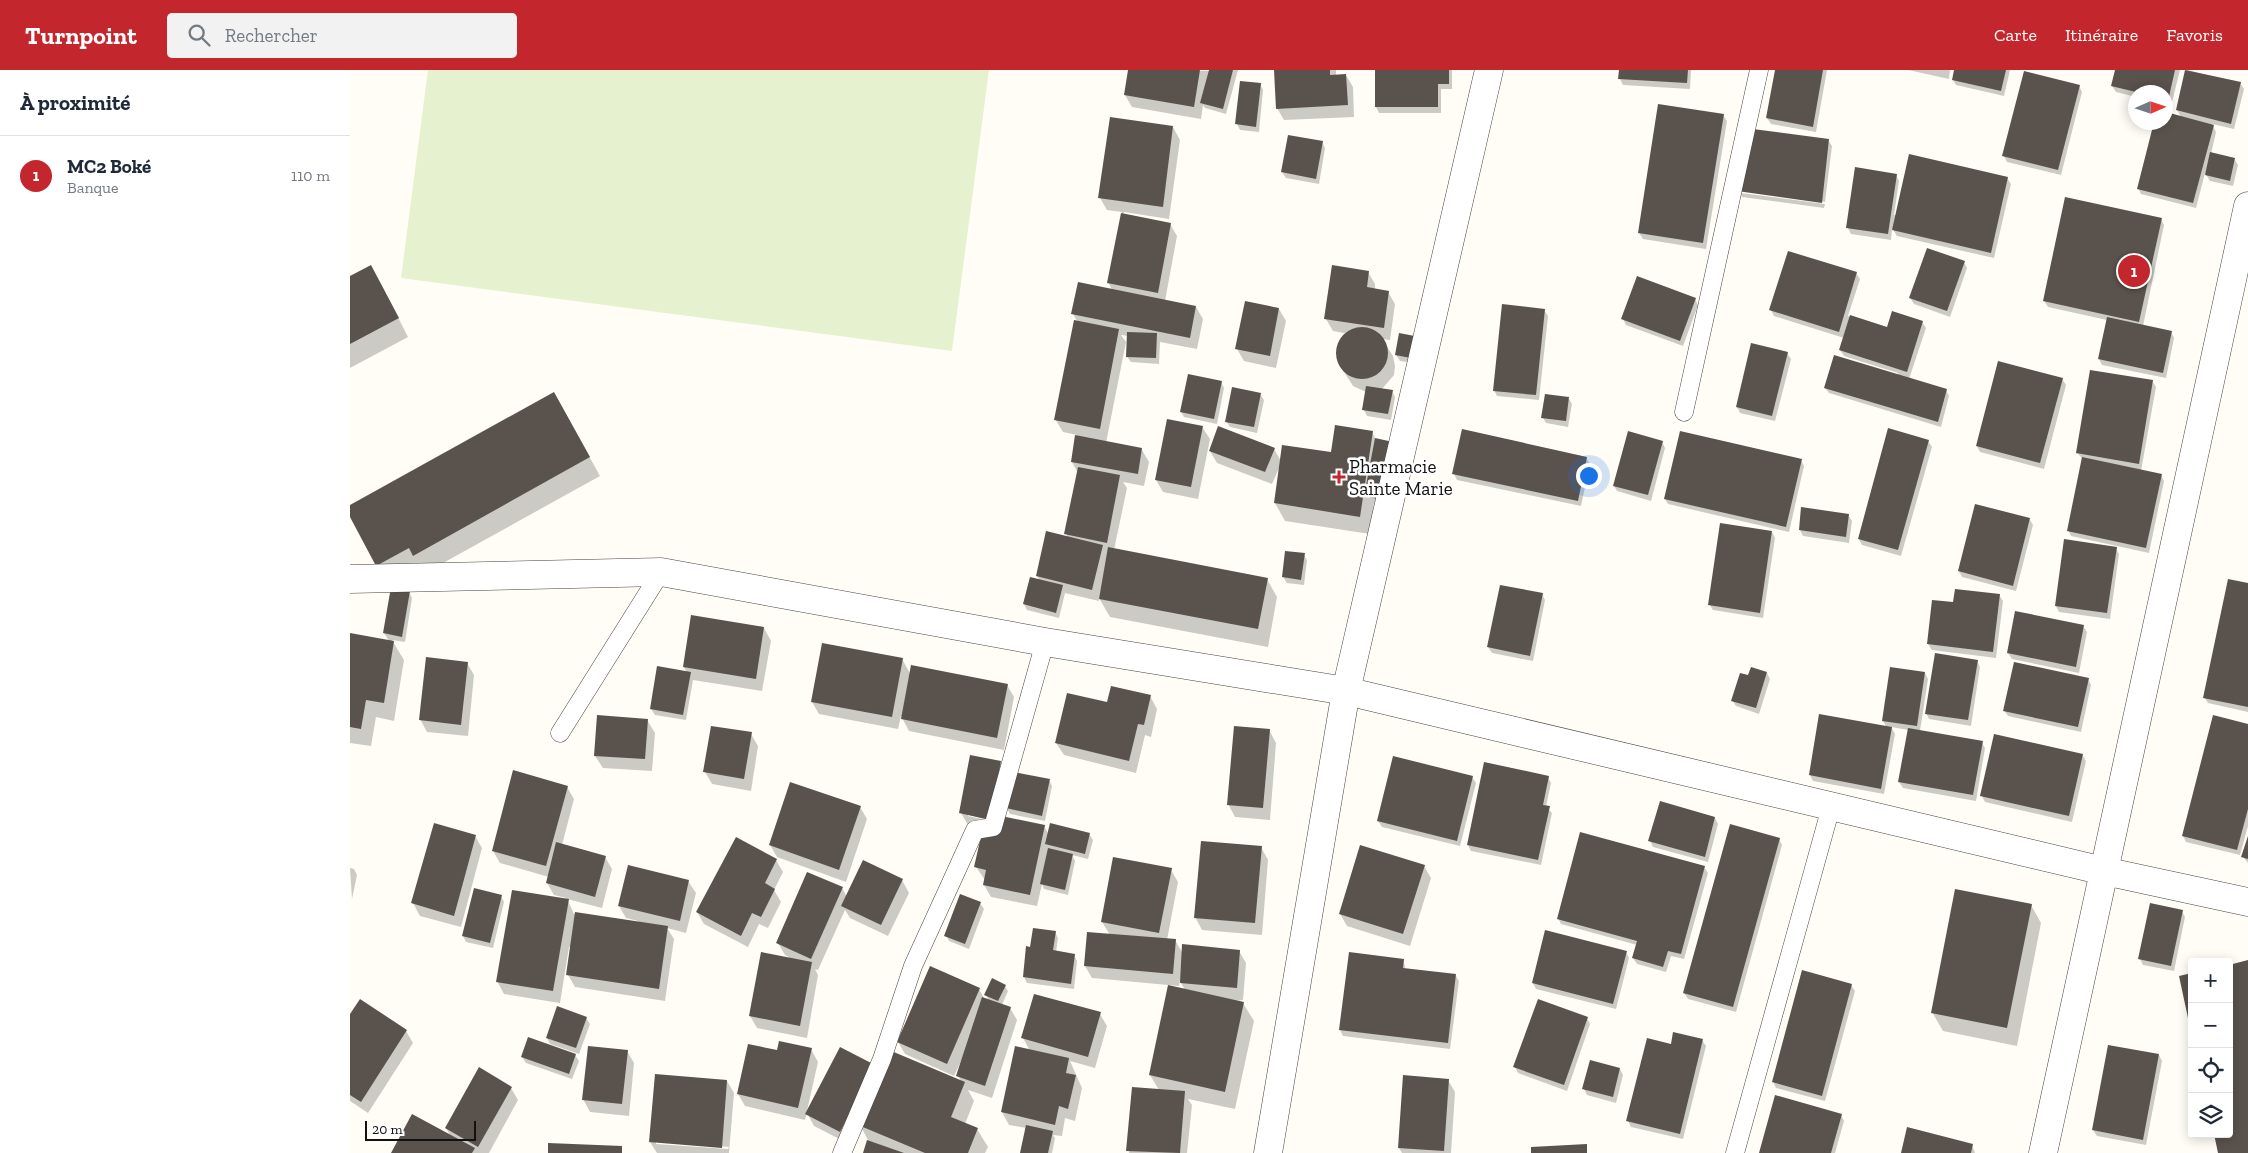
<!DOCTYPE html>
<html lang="fr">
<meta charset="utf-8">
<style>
body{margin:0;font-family:"Zilla Slab",serif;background:#f2f2f3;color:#1f2937}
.controls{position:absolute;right:15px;bottom:15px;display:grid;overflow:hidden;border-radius:5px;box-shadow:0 2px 12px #0003}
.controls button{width:45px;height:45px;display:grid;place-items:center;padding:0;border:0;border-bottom:1px solid #e0e1e3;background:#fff;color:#1f2937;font:25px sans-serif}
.compass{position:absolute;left:1778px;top:15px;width:45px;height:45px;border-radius:50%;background:#fff;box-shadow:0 2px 12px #0003;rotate:87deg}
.scale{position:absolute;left:15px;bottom:12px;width:111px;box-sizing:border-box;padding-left:5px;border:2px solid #111;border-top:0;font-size:14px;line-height:18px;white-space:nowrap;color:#111;-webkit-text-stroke:4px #fff;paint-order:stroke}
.you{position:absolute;left:1238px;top:405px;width:18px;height:18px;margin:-12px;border:4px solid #fff;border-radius:50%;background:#1a73e8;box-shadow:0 0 0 8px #1a73e833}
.badge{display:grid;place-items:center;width:32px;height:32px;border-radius:50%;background:#c4262e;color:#fff;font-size:16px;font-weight:700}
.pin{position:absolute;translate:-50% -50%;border:2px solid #fff;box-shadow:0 1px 5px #0006}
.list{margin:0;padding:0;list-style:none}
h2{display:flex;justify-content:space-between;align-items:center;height:65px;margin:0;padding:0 20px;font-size:21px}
h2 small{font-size:16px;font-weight:400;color:#747a83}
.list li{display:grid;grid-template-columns:32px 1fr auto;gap:15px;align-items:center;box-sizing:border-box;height:80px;padding:0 20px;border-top:1px solid #e0e1e3}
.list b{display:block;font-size:19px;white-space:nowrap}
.list p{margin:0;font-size:16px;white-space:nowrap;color:#747a83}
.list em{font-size:16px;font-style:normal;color:#747a83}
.icon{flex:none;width:28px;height:28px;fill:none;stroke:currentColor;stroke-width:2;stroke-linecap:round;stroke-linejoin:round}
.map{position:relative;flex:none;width:1898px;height:1083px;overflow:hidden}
header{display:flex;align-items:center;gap:30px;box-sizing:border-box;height:70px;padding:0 25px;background:#c4262e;color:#fff}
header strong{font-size:24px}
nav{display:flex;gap:28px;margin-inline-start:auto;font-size:18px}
.search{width:350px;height:45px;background:#f2f2f3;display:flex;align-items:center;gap:12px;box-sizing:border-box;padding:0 18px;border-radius:5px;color:#747a83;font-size:19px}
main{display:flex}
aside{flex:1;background:#fff}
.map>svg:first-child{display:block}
.pitch{fill:#e6f2cf}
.shadow{fill:#0003;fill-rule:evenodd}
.building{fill:#5a524d}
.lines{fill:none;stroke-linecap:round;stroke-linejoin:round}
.service-casing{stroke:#444;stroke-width:19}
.minor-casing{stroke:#444;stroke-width:29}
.service{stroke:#fff;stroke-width:18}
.minor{stroke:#fff;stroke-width:28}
.poi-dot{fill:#c4262e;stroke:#fff;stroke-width:2}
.labels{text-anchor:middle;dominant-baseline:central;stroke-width:5;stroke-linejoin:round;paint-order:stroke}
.poi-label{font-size:19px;fill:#111;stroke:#fff;text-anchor:start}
</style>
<header>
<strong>Turnpoint</strong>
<div class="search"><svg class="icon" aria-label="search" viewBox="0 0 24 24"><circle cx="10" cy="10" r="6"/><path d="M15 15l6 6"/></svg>Rechercher</div>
<nav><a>Carte</a><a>Itinéraire</a><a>Favoris</a></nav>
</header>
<main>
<aside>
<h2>À proximité<small></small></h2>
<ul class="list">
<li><span class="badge">1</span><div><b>MC2 Boké</b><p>Banque</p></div><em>110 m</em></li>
</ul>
</aside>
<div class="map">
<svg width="1898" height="1083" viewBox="0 0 1898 1083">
<rect width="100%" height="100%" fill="#fffdf5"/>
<path class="pitch" d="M78,0h561l-37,281 -551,-73z"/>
<path class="shadow" d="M779,0l81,1 28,-1 -12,44 -21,-6 -2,-3 -2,14 -69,-12 -7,-12z
M925,0h61v6l10,-1 7,12 1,30 -70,3 -7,-12z
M1026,0h76v19h-11v24h-62l-3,-6z
M1270,0h71l-1,19 -67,-4 -3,-6z
M1426,0h51l-11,62 -45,-8 -4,-6z
M1558,0h42l-1,9z
M1605,0h55l-6,26 -48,-11 -3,-5z
M1767,0h63l-9,36 -5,-1v-13h-30v5l-20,-5 -4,-6z
M1837,0l53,13 4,6 -10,40 -22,-5 4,8 -5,22 24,6 3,5 -5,21 -23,-5 -5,-8 -9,35 -55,-14 -3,-6 28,-66v-9l15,4 -4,-7z
M910,14l3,6 -4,42 -19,-2 -3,-6z
M1729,16l3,6 -21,83 -54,-13 -3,-6z
M1373,45l4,6 -21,128 -63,-10 -4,-6z
M823,57l7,13 -11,79 -45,-7 -1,2 47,10 7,12 -12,65 31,6 7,12 -6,30 -37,-7 -1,22 -28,-2 -4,-5 1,-21 -7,-1 5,7 -20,101 36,7 7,12 -5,24 -21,-4 4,6 -13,62 153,29 10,18 -9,50 -158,-30 -11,-19v3l-34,-8 -6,25 -32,-8 -3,-6 16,-23 -3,-5 31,-38 -2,-4 12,-61 -6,-11 5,-27 -14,-3 -8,-13 22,-98 -4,-7 39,-24 -4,-8 14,-70 -15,-2 -7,-12z
M1478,70l4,6 -7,56 -84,-12v3l84,11 -1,4 -82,-11 -3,-6z
M972,72l3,6 -6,36 -33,-6 -4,-6z
M1546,105l3,6 -5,34h2l111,-37 4,6 -17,74 -97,-22 -5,-8 -1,12 -40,-6 -3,-6z
M1811,149l3,6 -21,101 28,6 3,6 -8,40 -64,-13 -3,-6 8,-39 -59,-13 -4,-6z
M1614,192l3,6 -17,49 -36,-13 -4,-6z
M1018,202l7,12v6l13,2 7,12 -5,36 -8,-1 11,17 2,10 -1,9 -13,15 11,1 3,6 -4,23 -24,-4 -3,-6 2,-18 -13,-6 -14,-22 -2,-9 6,-19 6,-2 -16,-3 -7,-12z
M1506,203l4,6 -12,37 40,13 34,-7 4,6 -17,51 37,11 3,6 -8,31 -112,-34 -4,-5 73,-12v-3l-54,-17 -4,-6 4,-12 -70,-22 -3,-6z
M0,207l31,7 27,53 -58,31z
M1345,229l3,6 -15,41 -57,-21 -3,-6z
M929,239l7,12 -10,47 -32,-7 -7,-12z
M1194,240l4,6 -9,84 -42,-4 -3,-6z
M1050,264l19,30 -19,-3 -4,-6z
M1437,283l4,6 -16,62 -35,-8 -3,-6z
M1712,309l4,6 -22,84 -64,-17 -3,-6z
M1802,311l4,6 -15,84 20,4 3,6 -15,72 -78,-17 -3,-6 15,-71 -6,-6z
M871,312l3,6 -7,36 -33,-7 -3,-5z
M910,324l4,6 -7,33 -27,-6 -4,-6z
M1219,329l3,5 -4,23 -22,-4 -3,-5z
M214,341l36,65 -175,97 -37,10 -38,-69v-7z
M852,357l8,12 -12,60 -35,-7 -7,-12z
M1022,362l4,8 10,65 -12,-2 -4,31 -85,-13 -10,-18 5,-37 -8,18 -55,-21 -7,-12 64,-2 7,12 51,-7z
M1578,371l4,6 -31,109 -39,-11 -3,-6z
M1312,372l3,6 -14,53 -34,-10 -3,-5z
M1236,388l4,6 -9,42 -124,-26 -3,-6z
M1451,390l3,6 -15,66 -121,-28 -3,-5z
M1626,435l54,15 3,5 -17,66 -54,-14 -3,-6z
M1498,445l4,6 -3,22 -46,-7 -3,-6z
M1422,462l3,6 -12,80 -50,-8 -4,-6z
M1715,471l50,6 4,7 -9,65 -51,-7 -3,-6z
M954,485l3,5 -3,25 -17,-2 -4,-6z
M1898,515v127l-40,-9 -3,-5z
M59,522l3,6 -7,44 -13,-2 12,20 -10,61 -18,-4 -5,29 -21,-3v-109l39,7 -5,-8z
M1192,524l3,6 -12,61 -41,-8 -4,-6z
M1649,525l4,6 -7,57 -64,-8 -4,-6z
M1733,556l4,6 -8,41 -67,-14 -4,-6z
M414,558l7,13 -9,50 -69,-11 -7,40 -31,-5 -4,-6 36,-36 -3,-6z
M552,589l9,16 96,10 7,12 -10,53 -95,-19 -8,-15 -3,13 -79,-15 -7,-12z
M1627,591l3,6 -9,59 -42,-7 -3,-6z
M117,593l7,12 -6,61 -41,-4 -7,-13z
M1417,603l3,6 -11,35 -23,-8 -4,-6 17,-23z
M1575,603l3,6 -8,52 62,12 3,5 -9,53 -73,-13 -4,-6 10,-52 -18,-3 4,7 -11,60 -71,-13 -3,-6 10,-59 67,12 -4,-7z
M1738,609l3,6 -10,47 -73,-16 -4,-6z
M800,626l7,13 -6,28 -6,-2 -9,38 -72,-18 -8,-12 52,-39z
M297,650l8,13 -3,38 -49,-3 -8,-12z
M1898,655v101l-8,29 -54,-13 -3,-6z
M919,660l7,13 -6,77 -35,-3 -7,-13z
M401,664l7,12 -7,45 -39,-7 -7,-12z
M1733,686l3,5 -14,61 -87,-20 -3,-6z
M651,692l7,13 -8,42 44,9 5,9 40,-1 4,6 -5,19 -16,-4 3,6 -7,34 -24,-6 -2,-5 -5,22 -46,-9 -7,-12 1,-5 -9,-13 22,-35 -30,-7 -7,-12zM618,744l28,8 -28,-6z
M1122,707l4,6 -16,63 -78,-19 -4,-6z
M1198,707l3,6 -5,24 6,6 -11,52 -70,-14 -3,-6z
M699,710l3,6 -7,35 -35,-7 -3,-6z
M217,717l7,12 -12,46 43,12 7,12 -10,39 -35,-9 7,15 64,9v-2l-12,-3 -7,-12 69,-25 8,12 -10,40 -19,-5 7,11 -9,62 -90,-14 -7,-12 3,-28h-2l-9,56 -56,-9 -7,-13 69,-83 -12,-3 -7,-12 2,-6 -49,-14 -7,-12z
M1311,733l54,15 3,6 -10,38 -55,-15 -3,-6z
M510,737l7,12 -21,63 -69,-25 -7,-12z
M125,766l7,12 -21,79 -41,-11 -7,-13z
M1429,769l3,6 -46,167 -48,-13 -4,-6z
M1898,769v24l-5,-6z
M911,777l7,13 -6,75 -60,-5 -7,-13z
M426,790l7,12 -9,18 7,12 -13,26 -9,-4 -11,23 -44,-23 -7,-12z
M1074,796l7,12 -21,68 -63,-20 -7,-12z
M1354,797l4,6 -24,86 -13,-3 -5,16 -29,-8 -4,-6 4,-13 -76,-21 -3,-6z
M0,798l4,1 3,6 -5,24z
M821,800l7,12 -11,58h8l8,14 56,-3 7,12 -3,37 -9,1 9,2 11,18 -19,88 -47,-10 4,6 -5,48h-58l4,-65 26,2 -9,-15 35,-85 -5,-9 -1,5 -87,-8 -7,-12 25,-31 -8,-13z
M552,810l7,13 -21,43 -38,-18 -5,-8 -27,60 -3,-1 3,6 -11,63 -50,-10 -7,-12 40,-58 -5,-3 -7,-12 64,-55 5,9z
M151,826l3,6 -11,46 -27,-6 -3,-6z
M630,833l4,6 -15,40 -20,-8 -3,-6z
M1681,835l10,18 -24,123 -74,-15 -11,-19z
M1832,841l3,6 -11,54 -31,-6 -3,-6z
M705,862l3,6 -2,14 18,3 3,6 -3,28 -47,-6 -3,-6 7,-29z
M1276,882l3,6 -13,51 -80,-20 -3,-6z
M1053,890l3,10 50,6 3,5 -9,68 -107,-13 -3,-6z
M1501,915l4,6 -30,110 -49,-13 -3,-6z
M655,916l3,5 -6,14 8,3 7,12 -25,78 -24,-8 6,11 -9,23 12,5 11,18 -3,6h-121l4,-13 -8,-15 -13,18 -33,-17 -7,-13 -2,7 -60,-14 -7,-12 40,-42 33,-3 7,13 -11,49 67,-45 87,15 -3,-5 5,-17h-1l-8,17 -49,-22 -7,-12 81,-53 6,11 4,1 -3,-6z
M750,944l7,12 -12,42 -25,-7 12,27 -7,33 -10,-3 -3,18 -9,-1 2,3 -3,15h-31l6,-25 -18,-3 -7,-13 28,-61 -7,-13z
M0,946l56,15 7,12 -45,70 -18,-12z
M236,948l4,6 -11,30 -29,-10 -3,-6z
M1237,948l3,6 -23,67 -49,-18 -3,-6z
M1352,970l4,6 -23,93 -52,-12 -3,-6 44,-76z
M277,981l7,12 -5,53 -39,-4 -7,-13z
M225,985l4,6 -7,18 -46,-16 -4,-6z
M1809,985l3,6 -16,84 -49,-9 -4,-6z
M1270,999l3,6 -7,28 -29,-8 -3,-6z
M1098,1010l7,12 -4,61h-49l-3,-5z
M377,1011l7,12 -5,60h-72l-7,-11zM306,1071l73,6 -1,2 -72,-5z
M161,1018l7,12 -29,53h-96l58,-16 -5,-9z
M1491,1045l3,6 -9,32h-75z
M1622,1075l3,8h-73z"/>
<path class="building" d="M778,0h72l-6,37 -70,-12z
M859,0h24l-10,39 -23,-6z
M924,0h56v5l16,-1 2,31 -72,4z
M1025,0h74v14h-11v23h-63z
M1269,0h69l-1,13 -69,-4z
M1425,0h48l-10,57 -47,-9z
M1604,0h52l-5,21 -49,-11z
M1765,0h60l-7,31 -2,-1v-8h-30l-25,-6z
M1835,0l56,12 -10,42 -55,-14z
M1674,1l56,14 -22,85 -56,-14z
M890,11l21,2 -5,44 -21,-3z
M1308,34l66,10 -21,129 -65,-10z
M1816,42l48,13 -21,78 -56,-14 17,-67h12z
M760,47l63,9 -10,81 -65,-9z
M1395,58l84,11 -7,64 -85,-12z
M938,65l35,6 -7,38 -35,-7z
M1860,82l25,6 -5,23 -25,-6z
M1559,84l99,23 -17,76 -99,-23z
M1505,97l42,7 -9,60 -42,-6z
M1715,127l97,21 -23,104 -96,-21z
M771,143l50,10 -13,70 -51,-10z
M1577,178l38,13 -18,50 -38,-13z
M1438,181l69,21 -18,60 -70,-22z
M21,195l28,53 -49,26v-68z
M982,195l37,6 -2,16 22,4 -5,37 -60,-9z
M1287,206l59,22 -16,43 -59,-22z
M728,212l118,24 -6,32 -119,-24z
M895,231l34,7 -9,48 -35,-7z
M1152,234l43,5 -9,86 -43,-4z
M1542,241l31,10 -16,51 -68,-22 11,-35 37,12z
M1757,247l65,14 -9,42 -65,-14z
M724,250l45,9 -19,100 -46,-9z
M986 283a26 26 0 1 1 52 0a26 26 0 1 1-52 0Z
M777,262l30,1 -1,25 -30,-1z
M1049,263l21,4 -4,22 -21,-4z
M1401,273l37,9 -16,64 -36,-9z
M1484,285l113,34 -9,33 -114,-34z
M1648,291l65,17 -23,85 -64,-17z
M1740,300l63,10 -14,84 -63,-11z
M838,304l34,7 -8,38 -34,-7z
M1016,316l27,4 -5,24 -26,-4z
M882,317l29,6 -7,34 -29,-5z
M204,322l36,65 -177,99 -4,-8 -33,18 -26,-49v-12z
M1195,324l24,3 -3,24 -25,-3z
M817,349l36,7 -12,61 -36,-7z
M985,355l38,6 -13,86 -86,-14 8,-58 49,7z
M868,356l57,22 -10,24 -56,-21z
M1538,358l41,12 -31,110 -40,-11z
M1112,359l125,28 -9,44 -126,-27z
M1278,361l35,10 -15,54 -35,-9z
M1330,361l122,28 -16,68 -122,-28z
M725,365l67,13 -4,26 -67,-12z
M1025,368l18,4 -10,58 -19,-4z
M1732,387l80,17 -16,74 -79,-17z
M728,397l42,8 -13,68 -43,-9z
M1625,434l55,14 -17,68 -55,-15z
M1451,437l48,7 -3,23 -47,-7z
M1370,453l52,8 -12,82 -52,-8z
M696,461l57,14 -11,45 -56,-14z
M1714,469l53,8 -10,66 -52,-7z
M758,477l160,31 -10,51 -159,-30z
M935,481l20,2 -4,27 -19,-3z
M680,507l33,8 -7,28 -33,-9z
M1878,509l20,4v124l-45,-9z
M1150,515l43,8 -13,63 -43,-9z
M41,517l19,4 -8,46 -19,-4z
M1605,519l45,5 -7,58 -66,-8 5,-44 21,2z
M1665,541l69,14 -8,42 -69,-14z
M341,545l73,12 -8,52 -73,-12z
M0,563l44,8 -10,62 -18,-3 -5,29 -11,-2z
M472,573l81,15 -11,59 -81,-15z
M1585,583l43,7 -10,60 -43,-6z
M76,587l42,5 -7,63 -42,-5z
M1664,592l75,16 -11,49 -75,-16z
M561,595l97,19 -11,54 -96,-19z
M307,596l34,6 -8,43 -33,-6z
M1401,597l16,5 -11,36 -25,-7 9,-28 8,2z
M1540,597l35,5 -8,54 -35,-5z
M761,616l40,9 -7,30 -6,-1 -9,37 -74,-18 12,-50 40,9z
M1469,644l73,13 -11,62 -72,-14z
M247,645l51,4 -3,40 -51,-3z
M1863,645l35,9v85l-11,41 -55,-14z
M361,656l41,6 -8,47 -41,-7z
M884,656l36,3 -7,79 -36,-3z
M1558,658l75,13 -10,54 -75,-13z
M1644,664l89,20 -14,62 -89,-20z
M620,685l31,6 -11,59 -31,-7z
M1043,686l80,20 -16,65 -80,-20z
M1134,692l65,14 -6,29 7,1 -12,54 -71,-15z
M163,700l55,16 -22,80 -54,-15z
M663,702l37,7 -8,37 -36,-8z
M440,712l71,24 -22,64 -70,-25z
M1310,731l55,16 -10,40 -57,-16z
M651,746l44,9 -15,70 -47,-10 3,-15 -12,-3 8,-35z
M84,753l42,12 -22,81 -43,-13z
M700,753l40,10 -5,21 -40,-10z
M1380,754l50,14 -47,169 -50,-14z
M1230,762l125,34 -24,88 -13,-3 -5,16 -31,-9 5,-17 -80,-22z
M1898,766v23l-7,-2z
M386,767l41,22 -12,24 10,6 -14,28 -9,-4 -11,23 -45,-24z
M851,771l61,5 -7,77 -61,-5z
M206,772l50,14 -11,41 -49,-14z
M1010,775l65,20 -22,69 -64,-20z
M698,778l25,6 -8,36 -25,-6z
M763,787l59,11 -13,65 -58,-11z
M513,790l40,19 -22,46 -40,-19z
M278,795l61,15 -9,41 -62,-15z
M457,802l36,15 -32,72 -35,-16z
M124,818l28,7 -12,48 -28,-7z
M1605,819l77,15 -25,124 -76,-15z
M162,820l57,9 -16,92 -57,-9z
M610,824l21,8 -16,42 -21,-8z
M1800,833l33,7 -12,56 -33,-7z
M225,842l93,14 -9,63 -93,-14z
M683,858l23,3 -3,19 22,4 -4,30 -48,-7 3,-31 4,1z
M1195,860l82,21 -14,53 -81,-21z
M737,862l89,7 -3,35 -89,-8z
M832,874l58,6 -3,38 -57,-5z
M411,882l51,10 -12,64 -51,-10z
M999,882l55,7 -1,9 53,6 -8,69 -109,-13z
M1898,890v193h-30l-4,-19h15v-169z
M580,896l50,22 -33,76 -50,-22z
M1452,900l50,14 -30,112 -50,-14z
M1842,903v59h-1l-12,-56z
M642,908l14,7 -8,16 -14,-6z
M818,915l76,17 -19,90 -76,-17z
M684,924l67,18 -13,45 -67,-19z
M632,927l29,10 -26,79 -29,-10z
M10,929l47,31 -46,72 -11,-7v-81z
M1188,929l50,18 -24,68 -51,-18z
M207,936l30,11 -11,31 -30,-10z
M1323,962l30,7 -23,95 -54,-13 21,-83 24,6z
M178,967l48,17 -7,20 -48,-17z
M429,971l33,7 -14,60 -61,-14 11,-50 29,6z
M1758,975l51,9 -16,86 -51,-10z
M238,976l40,4 -6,54 -40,-4z
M665,976l54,12 -3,15 10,2 -8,34 -9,-3 -4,19 -54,-13z
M490,977l35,18 -35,67 -35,-18z
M539,980l76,32 -14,35 27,11 -10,25h-43l-67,-28z
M1240,990l30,8 -7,29 -31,-8z
M129,997l33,20 -34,60 -33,-19z
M305,1004l72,6 -5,68 -73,-6z
M1053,1005l46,4 -5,72 -46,-3z
M782,1017l53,4 -5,62 -54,-2z
M1425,1025l67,19 -11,39h-72z
M62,1044l63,34 -3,5h-81z
M676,1055l27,6 -5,22h-28z
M1557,1057l66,17 -2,9h-70z
M517,1070l37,13h-41z
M198,1073l74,3v7h-74z
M1237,1074v9h-56v-6z"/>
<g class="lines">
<defs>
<path id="service" d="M1334,342l75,-342
M210,663l101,-161
M492,1083l40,-94 31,-93 62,-136 18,-3 52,-185
M1385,1083l96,-346"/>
<path id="minor" d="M0,509l311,-7 384,70 301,49 758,180 144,31
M918,1083l78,-462 143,-621
M1693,1083l205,-947"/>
</defs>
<use href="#service" class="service-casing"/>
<use href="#minor" class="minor-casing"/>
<use href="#service" class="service"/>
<use href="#minor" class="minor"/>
</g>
<path class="poi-dot" d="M986.5 399.5h5v5h5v5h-5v5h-5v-5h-5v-5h5z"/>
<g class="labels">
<g class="poi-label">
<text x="999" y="396">Pharmacie<tspan x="999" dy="22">Sainte Marie</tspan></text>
</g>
</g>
</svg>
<div class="controls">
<button>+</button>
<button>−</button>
<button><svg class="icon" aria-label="locate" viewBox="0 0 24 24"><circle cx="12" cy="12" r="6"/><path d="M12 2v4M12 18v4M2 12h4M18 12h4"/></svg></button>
<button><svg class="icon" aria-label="layers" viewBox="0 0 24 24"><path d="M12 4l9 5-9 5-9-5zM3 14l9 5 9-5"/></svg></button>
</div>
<svg class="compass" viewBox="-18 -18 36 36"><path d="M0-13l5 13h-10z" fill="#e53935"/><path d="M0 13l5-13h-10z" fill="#747a83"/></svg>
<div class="scale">20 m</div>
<div class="you"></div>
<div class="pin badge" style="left:1784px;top:201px">1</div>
</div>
</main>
